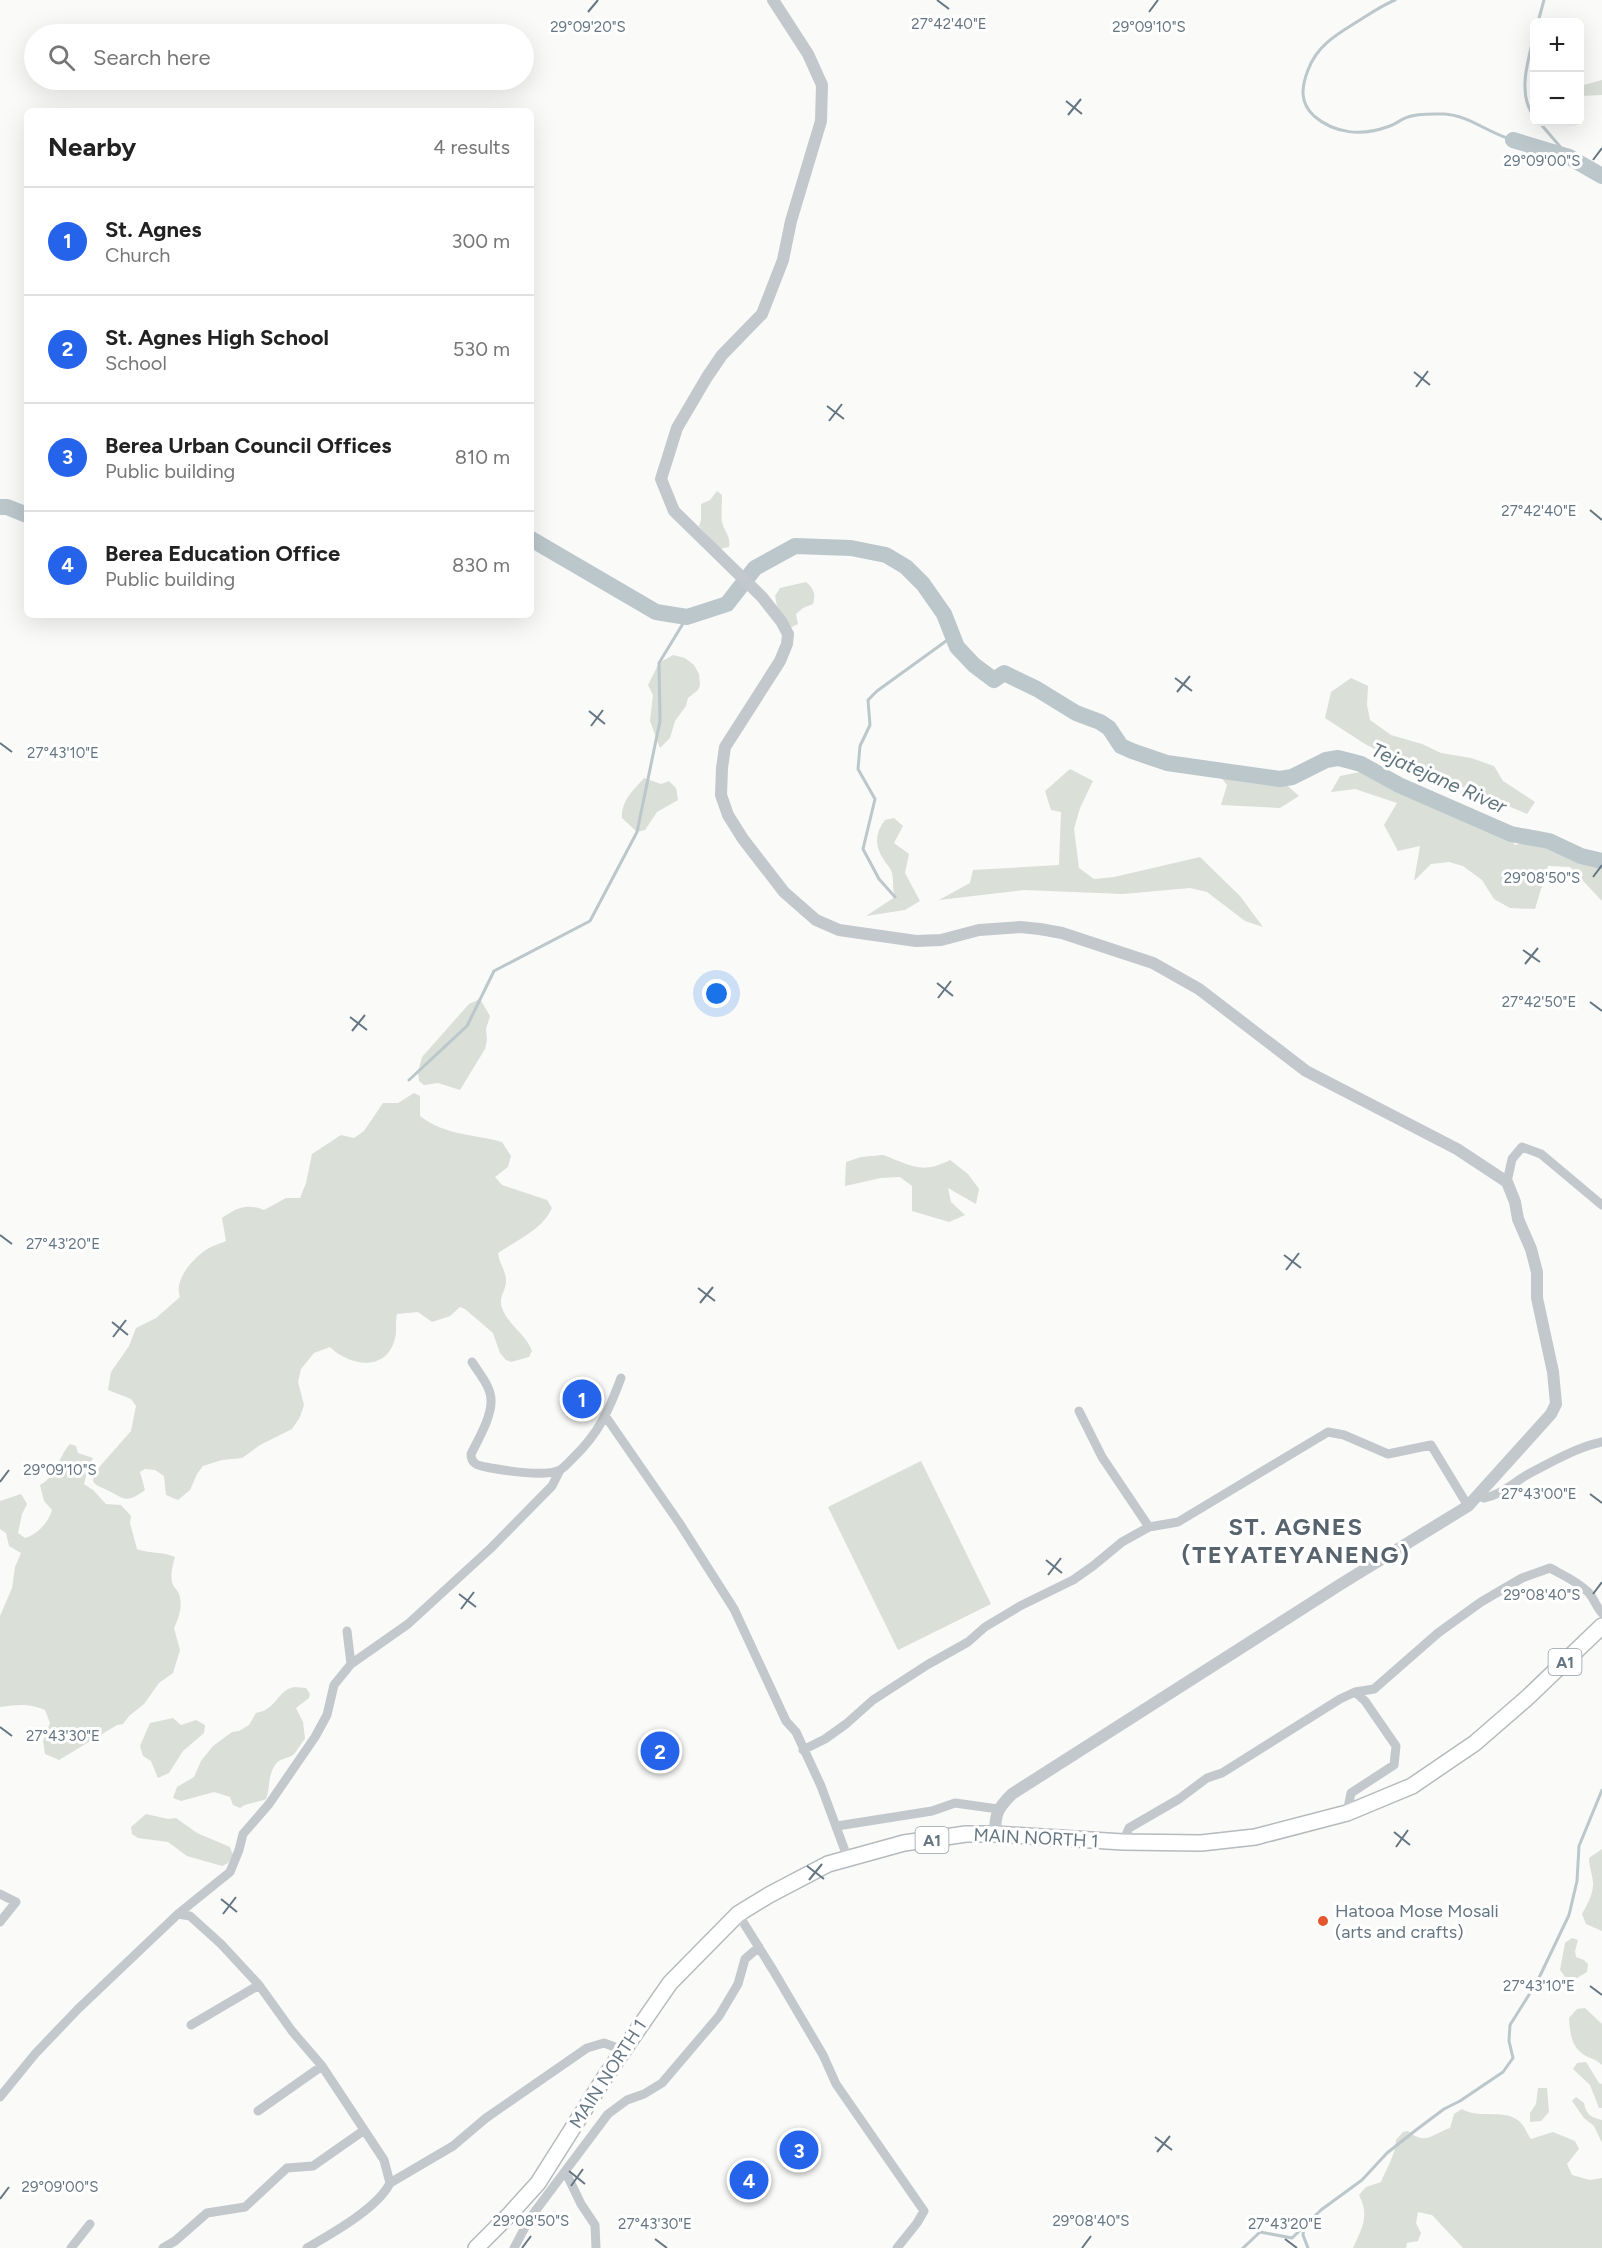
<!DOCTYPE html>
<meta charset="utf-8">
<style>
body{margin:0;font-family:Figtree,sans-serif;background:#f2f2f2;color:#222}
.controls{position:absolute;right:18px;top:18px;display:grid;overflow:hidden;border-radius:9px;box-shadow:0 6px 24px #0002}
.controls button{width:54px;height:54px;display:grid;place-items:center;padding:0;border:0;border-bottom:2px solid #e0e0e0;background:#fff;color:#222;font:30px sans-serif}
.you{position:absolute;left:717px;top:994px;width:21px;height:21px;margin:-15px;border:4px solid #fff;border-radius:50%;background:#1a73e8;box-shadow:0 0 0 9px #1a73e833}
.badge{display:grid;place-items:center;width:39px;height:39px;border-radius:50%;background:#2563eb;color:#fff;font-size:20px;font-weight:700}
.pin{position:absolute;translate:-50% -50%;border:3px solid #fff;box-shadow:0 2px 6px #0006}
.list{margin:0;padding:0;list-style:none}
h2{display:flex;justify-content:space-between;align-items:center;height:78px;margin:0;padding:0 24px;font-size:26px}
h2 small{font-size:20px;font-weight:400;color:#767676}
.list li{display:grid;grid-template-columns:39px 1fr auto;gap:18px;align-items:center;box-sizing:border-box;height:108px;padding:0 24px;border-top:2px solid #e0e0e0}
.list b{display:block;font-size:22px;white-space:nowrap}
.list p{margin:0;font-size:20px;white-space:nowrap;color:#767676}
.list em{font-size:20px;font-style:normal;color:#767676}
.icon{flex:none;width:33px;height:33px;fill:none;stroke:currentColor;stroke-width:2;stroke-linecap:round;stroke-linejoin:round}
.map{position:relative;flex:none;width:1602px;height:2248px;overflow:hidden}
.search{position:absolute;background:#fff;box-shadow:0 6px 24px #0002;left:24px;top:24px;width:510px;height:66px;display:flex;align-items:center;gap:15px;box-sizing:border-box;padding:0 21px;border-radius:33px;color:#767676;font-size:22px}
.panel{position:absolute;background:#fff;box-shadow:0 6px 24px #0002;left:24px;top:108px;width:510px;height:510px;border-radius:9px}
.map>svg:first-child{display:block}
.green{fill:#dadfd7}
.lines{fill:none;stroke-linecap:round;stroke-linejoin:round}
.stream{stroke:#bbc7cb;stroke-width:3}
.river{stroke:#bbc7cb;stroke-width:16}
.primary-casing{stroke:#b5babe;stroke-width:18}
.minor{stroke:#c3c8cc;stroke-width:9}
.tertiary{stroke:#c3c8cc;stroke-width:12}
.primary{stroke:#fff;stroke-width:15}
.ticks{fill:none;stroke:#657683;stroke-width:2}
.poi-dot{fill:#e4572e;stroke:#fff;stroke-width:2}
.labels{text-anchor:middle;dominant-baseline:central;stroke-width:6;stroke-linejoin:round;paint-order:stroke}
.shield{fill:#fff;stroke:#939fa8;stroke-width:1.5}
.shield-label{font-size:16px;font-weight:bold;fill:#657683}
.street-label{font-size:18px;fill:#657683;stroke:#fff}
.poi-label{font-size:18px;fill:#657683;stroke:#fff;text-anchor:start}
.water-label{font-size:20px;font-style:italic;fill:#60757c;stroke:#fff}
.district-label{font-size:24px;font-weight:bold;letter-spacing:1.5px;fill:#57646e;stroke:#fff}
.ticks-label{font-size:15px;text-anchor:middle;fill:#657683;stroke:#fff;stroke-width:6;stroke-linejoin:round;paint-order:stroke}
</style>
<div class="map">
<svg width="1602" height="2248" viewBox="0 0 1602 2248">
<rect width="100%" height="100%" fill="#fafaf8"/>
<path class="green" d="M1602,80v15l-22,1v-10z
M717,491l5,4c0,7 -1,21 0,27 2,9 9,14 7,25l-10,2 -20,-23 2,-6v-16l9,-4z
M806,582c8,7 10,12 7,22l-10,4 -7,6 2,10 -8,4 -13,-22 -2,-10 5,-8z
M673,655l12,3 9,7 5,9 1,11 -2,5 -10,8 -2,8 -11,15 -5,17 -10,10 -10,-27 3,-26 -5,-10 11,-22z
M1351,678l17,8 -1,19 3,15 21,15 31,9 19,9 30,5 23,8 9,15 32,21 -8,12 -71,-30 -22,-5 -14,-6 -55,-29 -40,-26 6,-26z
M1070,769l23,12 -13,27 -6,21 5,39 15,11 20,-2 86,-20 40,39 23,31 -18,-6 -38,-29 -17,-4 -67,6 -99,-4 -85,10 31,-17 3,-13 86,-5 2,-53 -10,-2 -6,-19z
M1216,771l64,8 19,17 -19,12 -59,-3 6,-20z
M1360,772l145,59 10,14 23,-6 22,6 42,15v41l-32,-34 -22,-1 -13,43 -25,-1 -16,-9 -12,-19 -19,-14 -14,-4 -18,2 -17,17 6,-35 -22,5 -14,-26 13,-22 -42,-14 -24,3 9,-16z
M644,778l17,6 8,-3 7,7 2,12 -21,12 -12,18 -8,2 -15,-14c-1,-18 12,-28 22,-40z
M894,818l9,8 -9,17 15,11 -4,19 15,28 -15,9 -39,6 29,-19c-3,-9 -1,-16 -3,-24 -1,-5 -6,-9 -8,-13 -10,-14 -9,-27 1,-40z
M480,999l10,17 -4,13 1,11 -2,9 -25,41 -22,-7 -14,2 -5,-4 -1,-9 4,-15 47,-53z
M414,1093l6,3v20c24,19 53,18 82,26l9,14 -3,11 -13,10 7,8 45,15 5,8c-10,22 -35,32 -54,45 1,10 8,18 8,28 0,10 -8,16 -4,27 6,17 24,26 30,43l-3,6 -18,5 -5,-2 -6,-7 -7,-20 -28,-24 -5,-2 -10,9 -18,6 -14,-10 -21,2c-2,8 0,17 -2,24 -8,35 -46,28 -65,9l-16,6 -13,16 -3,13 6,23 -4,12 -8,12 -32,16 -18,13 -20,2 -19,6 -6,8 -7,16 -12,10 -12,-5 -2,-19 -9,-6 -10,-1 -5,3 5,18c-20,15 -21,8 -40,-1 -6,-3 -9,-3 -12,-8l1,-8 37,-42 5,-25 -5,-7 -23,-9 3,-18 18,-26 7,-18 20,-10 24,-21c-6,-16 10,-35 23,-45 6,-5 16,-8 23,-11l-4,-23c14,-10 25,-15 42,-8l22,-12h14l6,-15 6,-29 29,-19 13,3 10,-7 19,-28h15z
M883,1155c28,10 38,20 67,5l18,14 11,15 -3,15 -28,-16 3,14 14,13 -16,7 -37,-11v-25l-12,-9 -19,1 -36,8 1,-24 15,-5z
M70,1444l6,2 2,7 15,5 -5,10 -4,16 9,6 13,14 15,1 10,11 -1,7 7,26c13,5 25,2 38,8 -2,8 -5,16 -3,25 1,5 5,7 7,12 4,12 0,24 -5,34l6,22 -7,23 -14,10 -15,21 -15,12 -6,8 -6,1 -58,35 -14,-6 -2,-13 7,-18 -5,-13c-19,-7 -26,-5 -45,-3v-91l12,-28 3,-21 6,-14 -12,-7 -3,-13 -6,-4v-28l21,-7 6,10 -5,10 -4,19 7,5c13,-4 23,-15 27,-28l-8,-9 -4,-16c17,-9 18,-28 30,-41z
M921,1461l70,143 -93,46 -70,-143z
M294,1687l12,1 4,6 -1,4 -13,10 7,14 2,17c-5,5 -7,11 -11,15 -9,7 -16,2 -22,17 -4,9 -2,18 -6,28 -9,4 -17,3 -26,9l-7,-3 -3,-8 -16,-5 -33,9 -8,-3 4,-11 17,-10 7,-16 12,-15 19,-14 7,-1 10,-6 7,-12c22,-4 20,-22 38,-26z
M173,1718l8,7 15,-5 9,5 -1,8 -21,18 -14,22 -11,5 -7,-17 -8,-5 -3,-10 10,-23z
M146,1814l22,5 8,-1 21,15 33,14 3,8 -5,8 -6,3 -35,-10 -19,-14 -30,-4 -6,-4 -1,-7z
M1602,1849v82l-16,-7 -4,-10c5,-9 12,-21 11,-32 -1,-9 -4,-16 -4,-24z
M1572,1938l6,2 -3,11 1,6 8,3 4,4 -1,8 -10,6h-11l-6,-8 5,-27z
M1585,2008l17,16v41c-5,-5 -10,-6 -16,-9 -15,-8 -16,-23 -17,-38l8,-9z
M1586,2062l13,21 3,1v24h-3l-9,-23 -17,-16 4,-6z
M1538,2088h9l2,24 -8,9 -11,1v-9l6,-9z
M1576,2097l8,6c2,12 7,14 18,17v23l-8,-17 -10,-8 -12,-17z
M1462,2109c17,11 44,-2 59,14 4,4 6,11 10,16l22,-7 22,9 4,8 -12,15 5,11 18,5 12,-2v70h-139l-31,-33 -14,-3 -2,11 5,10 -3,8 -11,2 -1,5h-53c9,-20 17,-32 6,-53l7,-8 15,-5c5,-13 15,-28 15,-42l7,-8 5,-1c18,15 24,3 42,-3l4,-14z"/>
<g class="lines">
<path class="stream" d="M1395,0c-12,5 -21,11 -32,18 -23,15 -45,25 -55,52 -7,18 -8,33 6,46 21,18 48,20 73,11 8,-2 14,-8 21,-10 10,-4 26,-3 36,-3 24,1 46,20 69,26
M1538,22l6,-22
M1534,36c-6,24 -17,59 0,80
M1539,122l30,35
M895,897l-16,-18 -16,-30 12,-50 -17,-30 2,-23 10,-21 -2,-25 9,-9 76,-55
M409,1080l58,-54 27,-55 96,-50 47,-89 23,-111 -1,-58 28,-46
M1304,2227l-1,8 5,13
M1243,2248l17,-16 32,6 29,-28 41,-30 25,-27 29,-23 28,-21 16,-8 43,-29 10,-14 -4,-17 1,-16 27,-43 32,-67 8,-34 2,-35 23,-56"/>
<path class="river" d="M1513,140l56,17 33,19
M0,507h7l20,8
M531,539l125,73 31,5 40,-13 28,-36 40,-22 56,2 35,7 20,12 17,17 21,30 13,33 17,18 20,15 10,-7 33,16 39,24 24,9 9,6 12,18 11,5 35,12 113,16 12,-2 34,-17 12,-2 12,3 11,3 38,21 112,49 38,7 32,15 21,5"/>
<defs>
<path id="primary" d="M476,2248l34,-34 28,-31 67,-106 65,-94 68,-69 31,-19 59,-31 76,-21 62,-9h29l128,8 78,1 54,-6 92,-24 65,-27 63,-43 53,-46 74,-71"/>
</defs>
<use href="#primary" class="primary-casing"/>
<path class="minor" d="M1507,1182l5,-23 10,-12 19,7 61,51
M472,1362c7,11 19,25 19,38 1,16 -13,40 -20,54 0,12 10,12 20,14 17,3 54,9 69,2 5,-3 10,-9 14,-13 25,-24 35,-47 47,-79
M606,1417l74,107 54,85 52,112 10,11 25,54 27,73
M1479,1496l5,2c16,-3 27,-13 41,-22 24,-13 50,-28 77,-34
M1149,1527l29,-5 150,-90 16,3 44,19 43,-9 37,61
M351,1664l57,-40 83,-76 61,-62 8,-16
M803,1750l22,-11 21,-15 27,-24 54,-35 41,-23 17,-15 35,-21 53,-26 20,-14 29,-24 27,-15 -47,-70 -23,-46
M1347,1813l4,-20 43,-28 2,-19 -31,-45 -10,-9
M837,1826l95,-15 23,-8 43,6
M1123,1842l6,-14 50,-29 28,-21 15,-5 118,-74 15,-7 19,-3 64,-56 43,-31 41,-24 28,-10c13,7 27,13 38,24 6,6 8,15 14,21
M0,1894l16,8 -16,20
M178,1914l12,2 31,28 38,41 33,46 30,35 62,94 6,23
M738,1914l35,56 50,85 13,29 88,127 -7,12 -20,25
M191,2025l68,-40
M0,2097l35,-43 43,-45 100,-95 52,-42 9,-22 4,-16 26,-30 46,-67 12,-22 7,-30 17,-21 -4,-33
M258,2111l64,-45
M566,2173l15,31 14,21 1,23
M71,2248l19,-24
M163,2248l12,-7 32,-28 38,-6 42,-39 26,-2 50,-35
M307,2248c24,-14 71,-40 83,-65l63,-37 33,-28 101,-70 17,-5 19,7
M514,2248l16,-30 78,-104 19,-14 17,-6 18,-11 57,-67 19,-32 7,-25 14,-12"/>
<path class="tertiary" d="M773,0l35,54 14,31 -1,36 -30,100 -8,39 -21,54 -40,41 -15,22 -30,51 -16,51 13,32 88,86 19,24 7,13 -1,10 -7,17 -55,86 -3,21 -1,27 7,20 15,24 41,53 32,28 23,10 77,11 25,-1 38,-10 41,-3 20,2 22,4 91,30 46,26 107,82 151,78 50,33 8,20 3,17 13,30 6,23v26l16,74 2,21 1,11 -5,10 -83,92 -127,78 -329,210c-14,14 -17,19 -17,40"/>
<use href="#primary" class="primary"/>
</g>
<path class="ticks" d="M937,0l12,9M588,12l10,-12M1149,12l9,-12M1066,101l16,13M1068,115l13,-16M1593,160l9,-12M1414,372l16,13M1416,387l12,-16M827,406l17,13M829,421l13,-17M1590,510l12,10M1175,678l17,13M1177,692l13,-16M589,711l16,13M591,726l12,-16M0,743l12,9M1593,877l9,-12M1523,950l17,12M1525,964l13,-16M937,983l16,13M938,998l13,-17M1590,1002l12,9M350,1017l17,13M352,1031l13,-16M0,1235l12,9M1284,1255l17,13M1286,1270l13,-17M698,1288l17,13M700,1303l13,-16M112,1322l16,13M113,1337l13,-17M0,1482l9,-12M1590,1494l12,9M1046,1560l16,13M1048,1575l13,-17M459,1594l17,13M1593,1594l9,-12M461,1609l13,-17M0,1727l12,9M1394,1832l16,13M1396,1847l12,-17M807,1866l17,13M809,1880l13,-16M221,1899l16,13M223,1914l13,-17M1590,1986l12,9M1155,2137l17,13M1157,2152l13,-16M569,2171l16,13M571,2186l12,-17M0,2199l9,-12M655,2239l12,9M1285,2239l12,9M522,2248l9,-12M1082,2248l9,-12"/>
<circle class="poi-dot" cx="1323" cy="1921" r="6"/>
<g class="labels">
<g class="shield">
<rect x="1548.5" y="1649" width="33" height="26" rx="4.5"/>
<rect x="915.5" y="1827" width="33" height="26" rx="4.5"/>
</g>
<g class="shield-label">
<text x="1565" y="1662">A1</text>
<text x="932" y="1840">A1</text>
</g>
<g class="street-label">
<text transform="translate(1036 1838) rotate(3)">MAIN NORTH 1</text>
<text transform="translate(608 2074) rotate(-57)">MAIN NORTH 1</text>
</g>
<g class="poi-label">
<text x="1335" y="1911">Hatooa Mose Mosali<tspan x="1335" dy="21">(arts and crafts)</tspan></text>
</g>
<g class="water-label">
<text transform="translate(1439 778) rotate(24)">Tejatejane River</text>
</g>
<g class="district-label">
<text x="1296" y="1526">ST. AGNES<tspan x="1296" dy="28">(TEYATEYANENG)</tspan></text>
</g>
</g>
<g class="ticks-label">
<text x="949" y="29">27°42'40"E</text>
<text x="588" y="32">29°09'20"S</text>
<text x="1149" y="32">29°09'10"S</text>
<text x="1542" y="166">29°09'00"S</text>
<text x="1539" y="516">27°42'40"E</text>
<text x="63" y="758">27°43'10"E</text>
<text x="1542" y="883">29°08'50"S</text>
<text x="1539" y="1007">27°42'50"E</text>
<text x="63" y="1249">27°43'20"E</text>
<text x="60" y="1475">29°09'10"S</text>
<text x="1539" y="1499">27°43'00"E</text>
<text x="1542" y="1600">29°08'40"S</text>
<text x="63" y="1741">27°43'30"E</text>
<text x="1539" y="1991">27°43'10"E</text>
<text x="60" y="2192">29°09'00"S</text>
<text x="531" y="2226">29°08'50"S</text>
<text x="1091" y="2226">29°08'40"S</text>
<text x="655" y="2229">27°43'30"E</text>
<text x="1285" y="2229">27°43'20"E</text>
</g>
</svg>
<div class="controls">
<button>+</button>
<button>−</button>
</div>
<div class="you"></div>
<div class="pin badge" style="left:582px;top:1399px">1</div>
<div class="pin badge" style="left:660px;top:1751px">2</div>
<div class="pin badge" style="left:799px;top:2150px">3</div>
<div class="pin badge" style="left:749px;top:2180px">4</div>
<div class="search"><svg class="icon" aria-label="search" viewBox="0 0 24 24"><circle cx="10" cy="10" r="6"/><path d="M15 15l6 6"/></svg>Search here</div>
<section class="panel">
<h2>Nearby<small>4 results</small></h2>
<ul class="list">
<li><span class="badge">1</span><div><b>St. Agnes</b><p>Church</p></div><em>300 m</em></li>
<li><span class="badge">2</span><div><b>St. Agnes High School</b><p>School</p></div><em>530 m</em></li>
<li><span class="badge">3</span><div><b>Berea Urban Council Offices</b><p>Public building</p></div><em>810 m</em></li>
<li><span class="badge">4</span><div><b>Berea Education Office</b><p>Public building</p></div><em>830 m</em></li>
</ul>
</section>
</div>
